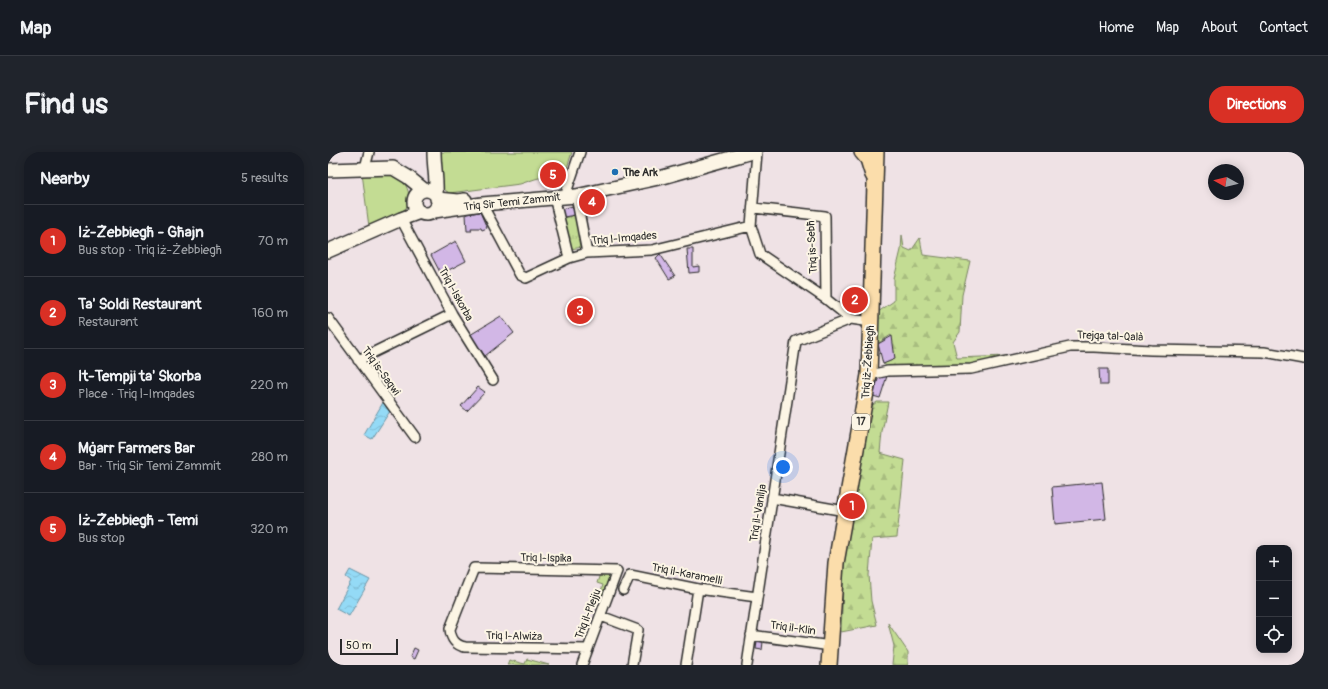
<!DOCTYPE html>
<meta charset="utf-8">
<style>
body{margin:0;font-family:Pangolin,sans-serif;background:#20242c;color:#f1f3f6}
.controls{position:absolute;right:12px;bottom:12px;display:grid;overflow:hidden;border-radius:8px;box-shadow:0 2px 10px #0003}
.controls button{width:36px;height:36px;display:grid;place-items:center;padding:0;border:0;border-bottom:1px solid #363941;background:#171b24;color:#f1f3f6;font:20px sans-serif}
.compass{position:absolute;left:880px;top:12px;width:36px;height:36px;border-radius:50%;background:#171b24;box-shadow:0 2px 10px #0003;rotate:278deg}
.scale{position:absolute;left:12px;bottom:10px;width:58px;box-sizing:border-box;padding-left:4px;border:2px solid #2b2b2b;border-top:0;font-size:11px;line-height:14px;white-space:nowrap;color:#2b2b2b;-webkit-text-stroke:3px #fcf5e5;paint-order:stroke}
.you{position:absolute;left:455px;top:315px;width:14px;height:14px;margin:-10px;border:3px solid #fff;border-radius:50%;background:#1a73e8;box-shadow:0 0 0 6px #1a73e833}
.badge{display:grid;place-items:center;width:26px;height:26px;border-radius:50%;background:#d93025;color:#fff;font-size:13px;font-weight:700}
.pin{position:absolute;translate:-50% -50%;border:2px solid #fff;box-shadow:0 1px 4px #0006}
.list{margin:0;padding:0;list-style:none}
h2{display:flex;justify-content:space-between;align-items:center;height:52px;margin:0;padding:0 16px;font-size:17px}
h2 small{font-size:13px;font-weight:400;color:#9ea1a6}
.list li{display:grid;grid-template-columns:26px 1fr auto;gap:12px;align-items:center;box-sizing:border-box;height:72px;padding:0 16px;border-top:1px solid #363941}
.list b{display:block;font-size:15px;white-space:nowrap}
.list p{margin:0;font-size:13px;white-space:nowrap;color:#9ea1a6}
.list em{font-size:13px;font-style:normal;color:#9ea1a6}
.icon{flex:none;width:22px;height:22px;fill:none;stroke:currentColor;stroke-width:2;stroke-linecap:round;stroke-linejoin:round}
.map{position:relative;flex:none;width:976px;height:513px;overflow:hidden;border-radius:16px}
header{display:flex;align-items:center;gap:24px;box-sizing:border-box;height:56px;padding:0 20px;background:#171b24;border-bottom:1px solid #363941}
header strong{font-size:19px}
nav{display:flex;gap:22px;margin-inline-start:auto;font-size:14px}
.intro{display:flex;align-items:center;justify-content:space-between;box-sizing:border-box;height:96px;padding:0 24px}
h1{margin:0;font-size:28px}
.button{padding:10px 18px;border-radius:16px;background:#d93025;color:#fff;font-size:14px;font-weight:700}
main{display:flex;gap:24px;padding:0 24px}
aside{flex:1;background:#171b24;border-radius:16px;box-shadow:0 2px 10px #0003}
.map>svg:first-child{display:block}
.grass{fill:#c3dc93;stroke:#77845f}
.forest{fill:url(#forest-firs);stroke:#77845f}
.park{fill:url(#park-tufts);stroke:#77845f}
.water{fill:url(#water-waves);stroke:#6a94a5}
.building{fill:#d2b7e6;stroke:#2b2b2b}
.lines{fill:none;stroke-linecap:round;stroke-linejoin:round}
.street-casing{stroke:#2b2b2b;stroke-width:12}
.secondary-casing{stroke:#2b2b2b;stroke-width:16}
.primary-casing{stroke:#2b2b2b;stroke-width:18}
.street{stroke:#fcf5e5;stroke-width:9}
.secondary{stroke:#fcf5e5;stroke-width:13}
.primary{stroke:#fbddab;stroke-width:15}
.poi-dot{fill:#1f6fb2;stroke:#fcf5e5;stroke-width:1.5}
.labels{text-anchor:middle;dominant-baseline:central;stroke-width:4;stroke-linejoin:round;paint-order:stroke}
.shield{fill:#fcf5e5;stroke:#6a6863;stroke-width:1}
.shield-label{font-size:10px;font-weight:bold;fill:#2b2b2b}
.poi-label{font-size:11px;font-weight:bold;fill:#2b2b2b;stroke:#fcf5e5;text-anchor:start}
.street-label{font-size:11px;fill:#2b2b2b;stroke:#fcf5e5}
</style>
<header>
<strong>Map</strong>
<nav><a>Home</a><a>Map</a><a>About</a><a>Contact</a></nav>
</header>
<div class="intro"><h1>Find us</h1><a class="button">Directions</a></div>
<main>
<aside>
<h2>Nearby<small>5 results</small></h2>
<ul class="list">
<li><span class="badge">1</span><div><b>Iż-Żebbiegħ - Għajn</b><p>Bus stop · Triq iż-Żebbiegħ</p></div><em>70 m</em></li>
<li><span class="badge">2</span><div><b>Ta' Soldi Restaurant</b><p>Restaurant</p></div><em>160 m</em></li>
<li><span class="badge">3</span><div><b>It-Tempji ta' Skorba</b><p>Place · Triq l-Imqades</p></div><em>220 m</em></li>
<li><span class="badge">4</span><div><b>Mġarr Farmers Bar</b><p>Bar · Triq Sir Temi Zammit</p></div><em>280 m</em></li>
<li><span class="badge">5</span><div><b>Iż-Żebbiegħ - Temi</b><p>Bus stop</p></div><em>320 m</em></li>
</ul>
</aside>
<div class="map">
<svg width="976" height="513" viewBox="0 0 976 513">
<defs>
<pattern id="forest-firs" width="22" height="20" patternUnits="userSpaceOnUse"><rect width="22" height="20" fill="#c3dc93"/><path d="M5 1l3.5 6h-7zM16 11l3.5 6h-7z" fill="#a8bd7f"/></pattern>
<pattern id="park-tufts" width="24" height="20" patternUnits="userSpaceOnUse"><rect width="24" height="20" fill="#c3dc93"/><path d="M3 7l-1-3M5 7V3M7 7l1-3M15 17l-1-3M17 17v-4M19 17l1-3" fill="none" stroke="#a8bd7f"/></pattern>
<pattern id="water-waves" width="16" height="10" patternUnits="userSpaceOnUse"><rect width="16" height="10" fill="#94daf6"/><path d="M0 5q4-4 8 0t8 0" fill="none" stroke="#80bbd3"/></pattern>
</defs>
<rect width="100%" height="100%" fill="#efe2e5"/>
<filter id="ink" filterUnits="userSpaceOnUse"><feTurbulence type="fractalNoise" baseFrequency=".025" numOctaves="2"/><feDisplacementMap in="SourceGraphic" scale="8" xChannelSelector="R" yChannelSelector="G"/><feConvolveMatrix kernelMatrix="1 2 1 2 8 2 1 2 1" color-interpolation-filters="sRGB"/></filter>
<g filter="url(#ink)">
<path class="grass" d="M110,0h134l-6,19 -31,8 -15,5 -71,9 -9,-7z
M34,21c7,0 24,-2 31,0 12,4 22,26 12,36 -8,6 -27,13 -36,18z
M272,422h10l-7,21 -3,-1 3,-9 -6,-2z
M199,507l22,6h-42l2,-5 16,4z"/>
<path class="forest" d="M574,83l2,13 7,3 9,-13 3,17 47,6 -8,34 -2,37 -7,10 4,16 49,-2 -26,8 -23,2 -66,2 -8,-4 12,-5 -4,-24 -14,9 1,-32 16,-11v-22l7,-29z
M549,250h11l-6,30 -2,21 25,7 -8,77 -25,2 -3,36 2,26 6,24 -36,7 3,-68 26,-157z
M560,471l20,29v13h-16l2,-19z"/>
<path class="park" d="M247,63l7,32 -11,2 -7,-31z"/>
<path class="water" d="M57,247l7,9 -20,31 -8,-4z
M22,418l20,10 -21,36 -13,-7 15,-28 -5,-4z"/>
<path class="building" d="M245,54l2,9 -11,2 -3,-8z
M152,60l7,16 -5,2 -1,-2h-10l1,3h-5l-1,-17z
M128,89l10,20 -25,13 -10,-19z
M359,97h6v18l6,-1v6l-10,1z
M332,102l15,22 -6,3 -13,-21z
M173,164l13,17 -29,23 -15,-21z
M564,184l3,23 -12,5 -5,-20z
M771,217h9v16h-8z
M551,224h8l-7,22 -7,-2z
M150,235l7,5 -18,19 -6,-5z
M774,330l4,37 -51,5 -3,-37z
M429,489l6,1 -1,8 -6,-1z
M86,496l4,2 -4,9 -4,-2z"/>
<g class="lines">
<defs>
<path id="street" d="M429,0l-6,74 9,28 66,45 25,20
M37,16l4,-16
M240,44l-1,-6 13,-38
M248,44l11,57
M226,45l15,61
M154,52l38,71 6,3 43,-20 18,-5 65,-3 99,-24
M426,56l71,8 1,83
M73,67l51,95 41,66
M0,166l87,119
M30,208l94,-46
M541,223l19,-4 83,-2 99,-22h24l57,3 113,2 40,7
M444,346l73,13
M295,438l7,-15 68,14 59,8
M273,464l37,14 -6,35
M423,483l80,11
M254,513l35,-94 -143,-3 -24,61c1,10 5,16 15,18l123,2
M358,513l12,-76
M419,513l49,-324 55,-22 20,3"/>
<path id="secondary" d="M106,0c0,15 3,28 2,43
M0,18l65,-2 15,9 16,13
M86 50a12 12 0 1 1 24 0a12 12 0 1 1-24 0Z
M109,47l21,2 7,-1
M106,59l48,-7 94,-8 87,-19 89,-25
M0,99l73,-32 19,-7"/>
<path id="primary" d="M534,0l6,7 5,16
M501,513l7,-102 33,-188 7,-223"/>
</defs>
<use href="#street" class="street-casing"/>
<use href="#secondary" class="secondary-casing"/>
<use href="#primary" class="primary-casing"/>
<use href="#street" class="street"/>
<use href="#secondary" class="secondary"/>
<use href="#primary" class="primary"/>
</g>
</g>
<circle class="poi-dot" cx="287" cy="20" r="4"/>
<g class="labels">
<rect class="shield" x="524" y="262" width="18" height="16" rx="3"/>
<g class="shield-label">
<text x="533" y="270">17</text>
</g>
<g class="poi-label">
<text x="295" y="20">The Ark</text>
</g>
<g class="street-label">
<text transform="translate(184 50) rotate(-6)">Triq Sir Temi Zammit</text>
<text transform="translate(296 86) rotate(-5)">Triq l-Imqades</text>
<text transform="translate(484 95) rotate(-93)">Triq is-Sebħ</text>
<text transform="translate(128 142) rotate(61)">Triq l-Iskorba</text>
<text transform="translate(782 184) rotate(2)">Trejqa tal-Qalà</text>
<text transform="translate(540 210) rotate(-86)">Triq iż-Żebbiegħ</text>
<text transform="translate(53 219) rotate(54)">Triq is-Saqwi</text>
<text transform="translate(430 361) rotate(-81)">Triq il-Vanilja</text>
<text transform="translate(218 406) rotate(1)">Triq l-Ispika</text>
<text transform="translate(359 422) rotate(11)">Triq il-Karamelli</text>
<text transform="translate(260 462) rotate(-69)">Triq il-Plejju</text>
<text transform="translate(465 476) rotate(8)">Triq il-Klin</text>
<text transform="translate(186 484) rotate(1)">Triq l-Alwiża</text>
</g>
</g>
</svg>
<div class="controls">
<button>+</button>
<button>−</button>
<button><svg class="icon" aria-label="locate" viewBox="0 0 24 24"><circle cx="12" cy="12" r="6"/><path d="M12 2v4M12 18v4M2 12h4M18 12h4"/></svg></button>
</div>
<svg class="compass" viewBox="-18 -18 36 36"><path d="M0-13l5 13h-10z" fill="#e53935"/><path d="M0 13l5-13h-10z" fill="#9ea1a6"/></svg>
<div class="scale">50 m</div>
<div class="you"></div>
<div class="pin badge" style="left:524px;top:354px">1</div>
<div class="pin badge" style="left:527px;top:148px">2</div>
<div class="pin badge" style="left:252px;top:159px">3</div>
<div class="pin badge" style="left:264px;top:50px">4</div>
<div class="pin badge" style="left:225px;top:23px">5</div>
</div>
</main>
